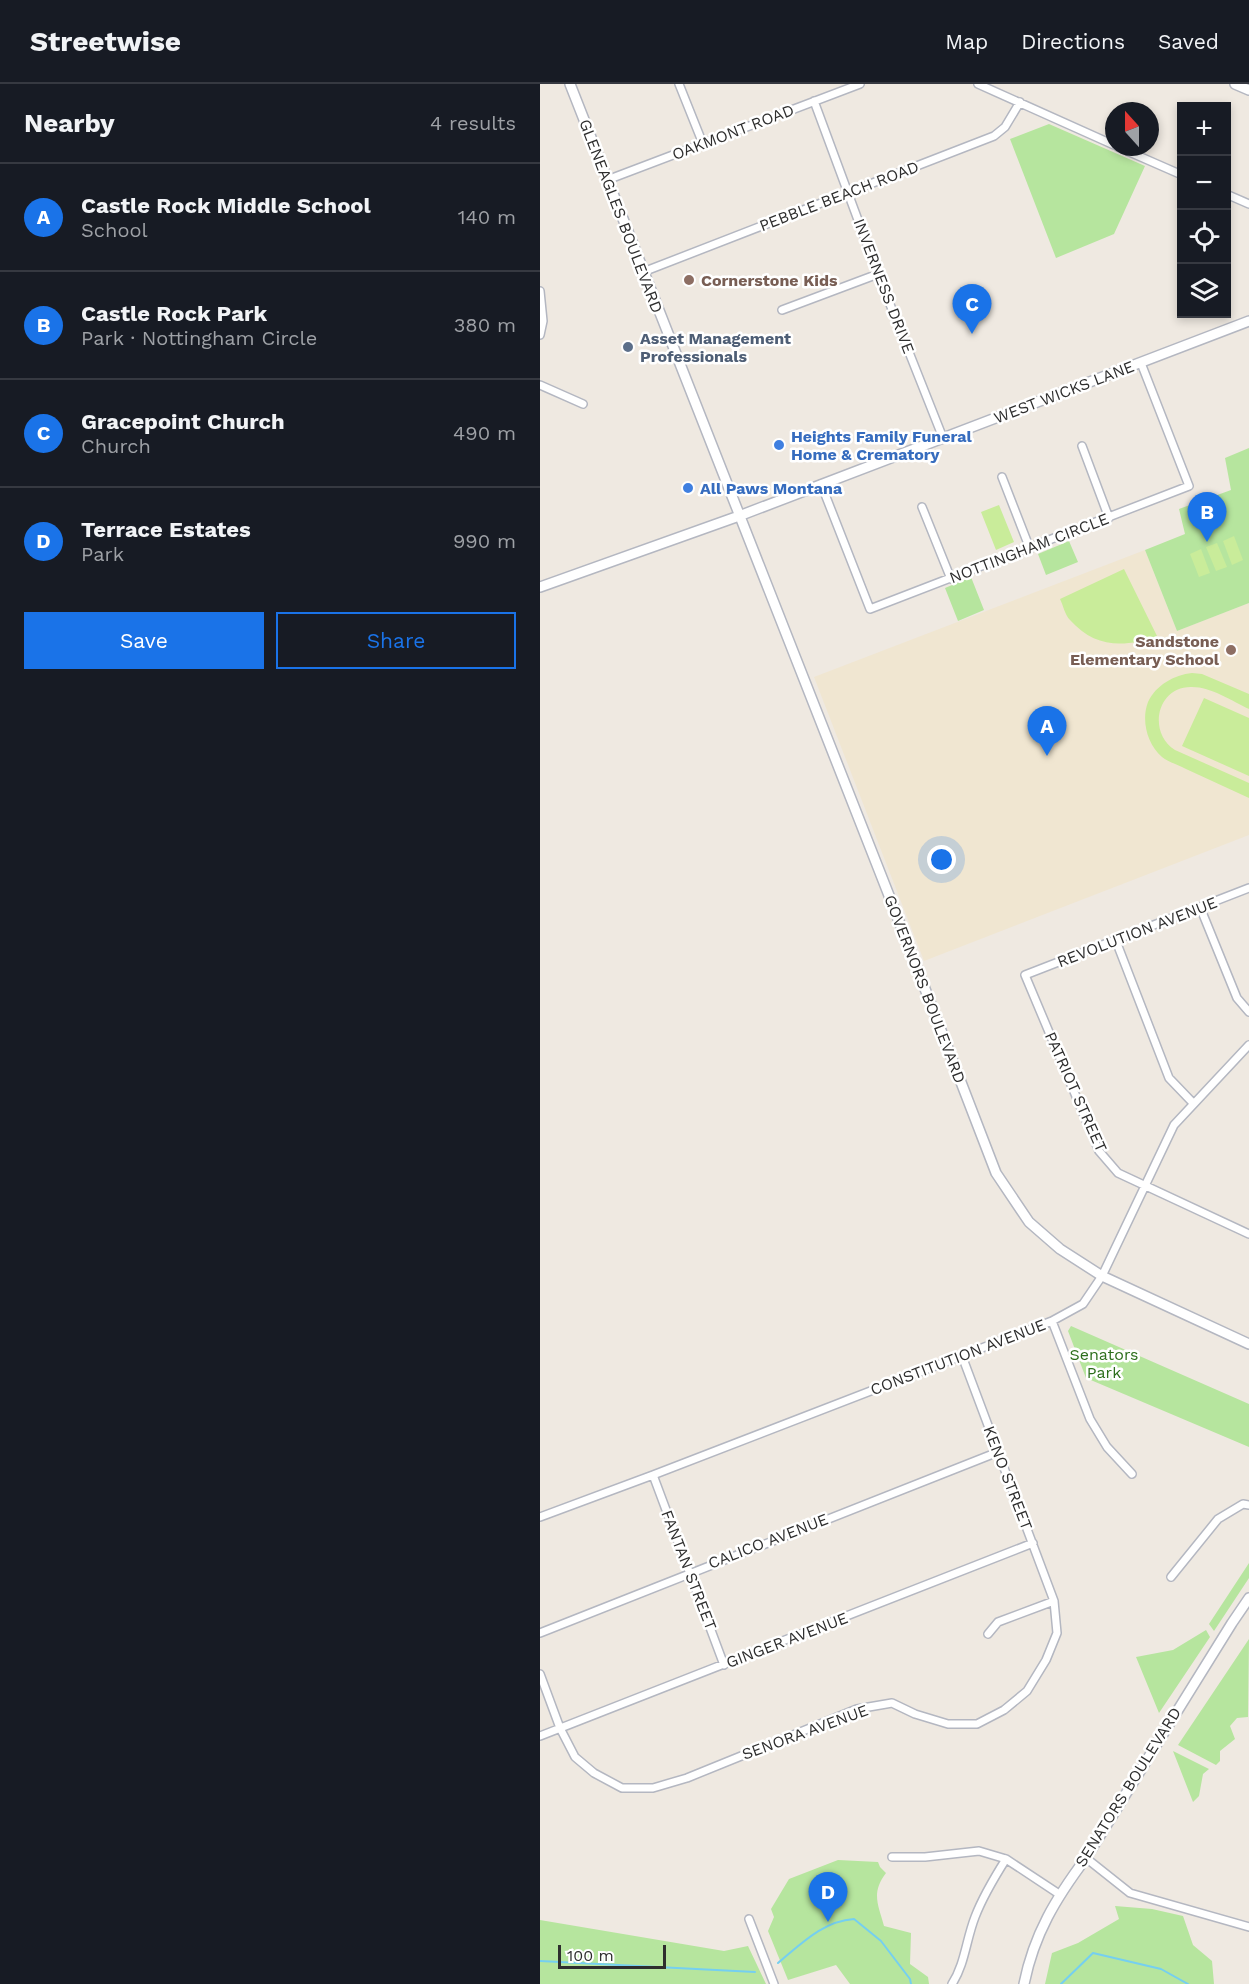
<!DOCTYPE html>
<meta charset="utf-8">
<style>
body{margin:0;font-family:"Work Sans",sans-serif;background:#20242c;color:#f1f3f6}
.controls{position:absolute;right:18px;top:18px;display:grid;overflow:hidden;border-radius:0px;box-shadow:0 3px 9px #0003}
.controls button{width:54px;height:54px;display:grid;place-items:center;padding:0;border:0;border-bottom:2px solid #363941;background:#171b24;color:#f1f3f6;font:30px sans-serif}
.compass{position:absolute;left:565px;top:18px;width:54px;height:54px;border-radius:50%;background:#171b24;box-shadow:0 3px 9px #0003;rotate:339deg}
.scale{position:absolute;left:18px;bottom:15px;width:108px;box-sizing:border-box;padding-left:6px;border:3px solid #2e2e2e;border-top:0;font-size:16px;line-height:21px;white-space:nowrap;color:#2e2e2e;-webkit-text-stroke:4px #fff;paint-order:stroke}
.you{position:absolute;left:402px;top:776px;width:21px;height:21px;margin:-15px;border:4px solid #fff;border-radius:50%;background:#1a73e8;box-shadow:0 0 0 9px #1a73e833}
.badge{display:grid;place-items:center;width:39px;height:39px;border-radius:50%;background:#1a73e8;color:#fff;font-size:20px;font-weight:700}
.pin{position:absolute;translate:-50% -50px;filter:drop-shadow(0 2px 3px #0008)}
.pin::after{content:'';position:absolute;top:32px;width:21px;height:18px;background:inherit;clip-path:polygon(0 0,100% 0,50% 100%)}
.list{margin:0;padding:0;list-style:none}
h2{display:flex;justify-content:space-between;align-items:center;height:78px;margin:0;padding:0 24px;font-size:26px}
h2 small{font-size:20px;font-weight:400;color:#9ea1a6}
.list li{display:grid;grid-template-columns:39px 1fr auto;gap:18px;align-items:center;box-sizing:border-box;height:108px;padding:0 24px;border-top:2px solid #363941}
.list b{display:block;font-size:22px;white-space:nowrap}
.list p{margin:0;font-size:20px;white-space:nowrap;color:#9ea1a6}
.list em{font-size:20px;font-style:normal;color:#9ea1a6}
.actions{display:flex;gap:12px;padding:18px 24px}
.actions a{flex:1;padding:14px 0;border:2px solid #1a73e8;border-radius:0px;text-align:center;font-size:21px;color:#1a73e8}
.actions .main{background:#1a73e8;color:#fff}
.icon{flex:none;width:33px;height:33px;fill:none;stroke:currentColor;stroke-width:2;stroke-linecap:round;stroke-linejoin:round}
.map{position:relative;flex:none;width:709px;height:1900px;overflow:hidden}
header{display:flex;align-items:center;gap:36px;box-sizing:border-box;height:84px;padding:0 30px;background:#171b24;border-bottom:2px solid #363941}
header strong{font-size:28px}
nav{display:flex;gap:33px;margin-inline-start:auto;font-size:21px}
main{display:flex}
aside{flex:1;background:#171b24}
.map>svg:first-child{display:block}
.education{fill:#f0e6d1}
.green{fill:#b6e59e}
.pitch{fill:#c9ec9a}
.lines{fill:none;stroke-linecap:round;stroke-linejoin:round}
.stream{stroke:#75cff0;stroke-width:2}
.street-casing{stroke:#b4b7c1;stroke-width:10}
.secondary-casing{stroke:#b4b7c1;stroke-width:12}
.street{stroke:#fff;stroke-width:7}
.secondary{stroke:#fff;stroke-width:9}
.education-dot{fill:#8d6e63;stroke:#fff;stroke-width:2}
.service-dot{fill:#5c6f8a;stroke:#fff;stroke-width:2}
.shop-dot{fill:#3f7fe0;stroke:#fff;stroke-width:2}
.labels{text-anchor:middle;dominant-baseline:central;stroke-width:5;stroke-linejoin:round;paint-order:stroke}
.street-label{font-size:16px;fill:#2e2e2e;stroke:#fff}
.education-label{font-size:16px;font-weight:bold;fill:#785e54;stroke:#fff;text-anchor:start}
.service-label{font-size:16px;font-weight:bold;fill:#4e5e75;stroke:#fff;text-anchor:start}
.shop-label{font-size:16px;font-weight:bold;fill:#366cbe;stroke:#fff;text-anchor:start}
.park-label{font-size:16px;fill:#2c6e1b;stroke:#fff}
</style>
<header>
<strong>Streetwise</strong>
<nav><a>Map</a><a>Directions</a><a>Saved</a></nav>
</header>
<main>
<aside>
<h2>Nearby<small>4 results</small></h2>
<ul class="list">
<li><span class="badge">A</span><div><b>Castle Rock Middle School</b><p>School</p></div><em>140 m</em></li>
<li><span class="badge">B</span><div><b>Castle Rock Park</b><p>Park · Nottingham Circle</p></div><em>380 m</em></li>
<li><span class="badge">C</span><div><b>Gracepoint Church</b><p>Church</p></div><em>490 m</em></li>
<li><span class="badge">D</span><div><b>Terrace Estates</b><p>Park</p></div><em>990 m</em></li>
</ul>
<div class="actions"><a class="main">Save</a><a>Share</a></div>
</aside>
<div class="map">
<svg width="709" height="1900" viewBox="0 0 709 1900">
<rect width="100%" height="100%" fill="#efe9e1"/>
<path class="education" d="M605,466l32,81 72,-28v232l-325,126 -110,-284z"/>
<path class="green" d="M509,40l96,42 -31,68 -58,24 -46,-119z
M709,364v155l-72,28 -32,-81 40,-16 -6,-25 52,-19 -6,-32z
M529,457l9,21 -32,13 -8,-21z
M431,493l13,33 -26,11 -13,-33z
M531,1242l178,78v43l-163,-69 -18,-47z
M709,1479v15l-35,53 -5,-7z
M666,1546l4,7 -51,76 -23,-56 37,-7z
M709,1555l-1,78 -11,1 -7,8 5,13 -15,12v10l-4,4 -38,-20z
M633,1667l36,18 -6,5 -4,22 -6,6z
M298,1776l40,2 2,5 6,6c-15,20 -8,31 -2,53l27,7 -1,31 18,13 1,7h-79l-14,-19 -48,15 -20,-49 6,-14 -3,-8 18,-30z
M575,1822l37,3 31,7 10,29 19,16 2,23h-169l7,-31 26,-10 41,-24z
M0,1836l184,31 24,-5 18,38h-226z"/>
<path class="pitch" d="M459,421l15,37 -18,8 -15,-38z
M694,452l9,24 -11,5 -9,-24z
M677,459l10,24 -11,4 -10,-24z
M661,465l9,24 -11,4 -9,-23z
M584,485l33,67c-33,12 -62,12 -87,-16 -5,-5 -7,-15 -10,-21z
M652,589l10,1 47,20v15c-17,-8 -38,-22 -57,-22 -35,-1 -45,45 -17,63l74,33v15c-21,-10 -42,-19 -63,-29 -7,-4 -18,-7 -24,-12 -15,-13 -21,-37 -14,-55 8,-17 26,-27 44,-29z
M664,614l45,20v58l-67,-30z"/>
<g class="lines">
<path class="stream" d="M0,1877l215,11
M238,1879c23,-19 45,-42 76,-44l27,22 29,38 1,5
M521,1900l32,-31 68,16 27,15"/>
<defs>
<path id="street" d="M139,0l24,60
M438,0l136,61
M274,17l64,173 65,164
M578,63l64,28
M67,96l253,-96
M686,110l23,10
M103,188l351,-136 11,-9 15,-25
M0,207l3,30 -3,14
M242,226l96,-36
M0,301l43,19
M542,362l27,72
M462,393l28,72
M281,400l49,125 319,-123 -48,-123
M382,423l29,72
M709,804l-224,87 74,176 19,22 131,61
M660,823l37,91 12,14
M576,857l53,137 24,25
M512,1237l38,98 17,28 25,27
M113,1391l71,190
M0,1433l113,-42 399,-154 31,-17 19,-28 72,-151 75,-80
M631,1493l47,-58 25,-15 6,1
M0,1549l458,-181
M448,1550l10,-12 56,-21
M0,1590l20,54 15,29 19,16 28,15h31l34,-10 170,-69 35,-6 23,11 33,10h29l27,-14 23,-19 19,-31 11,-27 -3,-32 -92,-245
M0,1652l493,-193
M352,1773h33l54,-6 27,8 53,35
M546,1774l44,35 119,34
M209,1835l25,65
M412,1900c13,-20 14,-44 23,-67 8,-21 19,-39 31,-58"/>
<path id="secondary" d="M30,0l320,814 106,275 33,49 31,27 42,27 147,68
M695,0l14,6
M0,503l199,-71 510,-195
M484,1900c10,-50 32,-86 62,-126l146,-235 17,-25"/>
</defs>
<use href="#street" class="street-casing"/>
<use href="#secondary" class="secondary-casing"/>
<use href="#street" class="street"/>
<use href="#secondary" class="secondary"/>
</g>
<g class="education-dot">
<circle cx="149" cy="196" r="6"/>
<circle cx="691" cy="566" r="6"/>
</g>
<circle class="service-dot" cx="88" cy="263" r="6"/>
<g class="shop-dot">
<circle cx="239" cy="361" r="6"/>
<circle cx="148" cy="404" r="6"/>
</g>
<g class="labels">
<g class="street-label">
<text transform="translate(193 48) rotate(-21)">OAKMONT ROAD</text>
<text transform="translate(299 112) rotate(-21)">PEBBLE BEACH ROAD</text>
<text transform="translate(81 132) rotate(69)">GLENEAGLES BOULEVARD</text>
<text transform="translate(344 202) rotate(69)">INVERNESS DRIVE</text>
<text transform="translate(524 308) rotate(-21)">WEST WICKS LANE</text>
<text transform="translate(489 464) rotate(-21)">NOTTINGHAM CIRCLE</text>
<text transform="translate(597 848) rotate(-21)">REVOLUTION AVENUE</text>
<text transform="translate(385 905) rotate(69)">GOVERNORS BOULEVARD</text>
<text transform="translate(536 1008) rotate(66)">PATRIOT STREET</text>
<text transform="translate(418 1273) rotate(-21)">CONSTITUTION AVENUE</text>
<text transform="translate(468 1394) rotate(69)">KENO STREET</text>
<text transform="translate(228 1457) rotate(-21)">CALICO AVENUE</text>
<text transform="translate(149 1486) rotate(69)">FANTAN STREET</text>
<text transform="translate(247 1556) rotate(-21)">GINGER AVENUE</text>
<text transform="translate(265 1648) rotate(-20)">SENORA AVENUE</text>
<text transform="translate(588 1703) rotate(-58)">SENATORS BOULEVARD</text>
</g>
<g class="education-label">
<text x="161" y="196">Cornerstone Kids</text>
<text x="679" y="557" text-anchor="end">Sandstone<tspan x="679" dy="18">Elementary School</tspan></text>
</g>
<g class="service-label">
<text x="100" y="254">Asset Management<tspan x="100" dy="18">Professionals</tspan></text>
</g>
<g class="shop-label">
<text x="251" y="352">Heights Family Funeral<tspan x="251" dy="18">Home &amp; Crematory</tspan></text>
<text x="160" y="404">All Paws Montana</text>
</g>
<g class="park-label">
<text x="564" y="1270">Senators<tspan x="564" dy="18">Park</tspan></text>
</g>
</g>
</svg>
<div class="controls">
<button>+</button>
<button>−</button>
<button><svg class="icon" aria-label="locate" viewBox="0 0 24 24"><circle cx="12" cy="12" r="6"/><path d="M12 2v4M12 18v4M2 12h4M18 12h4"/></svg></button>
<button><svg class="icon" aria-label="layers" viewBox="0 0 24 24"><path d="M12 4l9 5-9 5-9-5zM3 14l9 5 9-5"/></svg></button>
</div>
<svg class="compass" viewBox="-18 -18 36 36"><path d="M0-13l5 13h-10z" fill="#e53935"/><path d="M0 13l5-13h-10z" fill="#9ea1a6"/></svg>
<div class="scale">100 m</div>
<div class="you"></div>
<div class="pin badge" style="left:507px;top:672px">A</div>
<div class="pin badge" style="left:667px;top:458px">B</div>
<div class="pin badge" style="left:432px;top:250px">C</div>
<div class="pin badge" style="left:288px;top:1838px">D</div>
</div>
</main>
